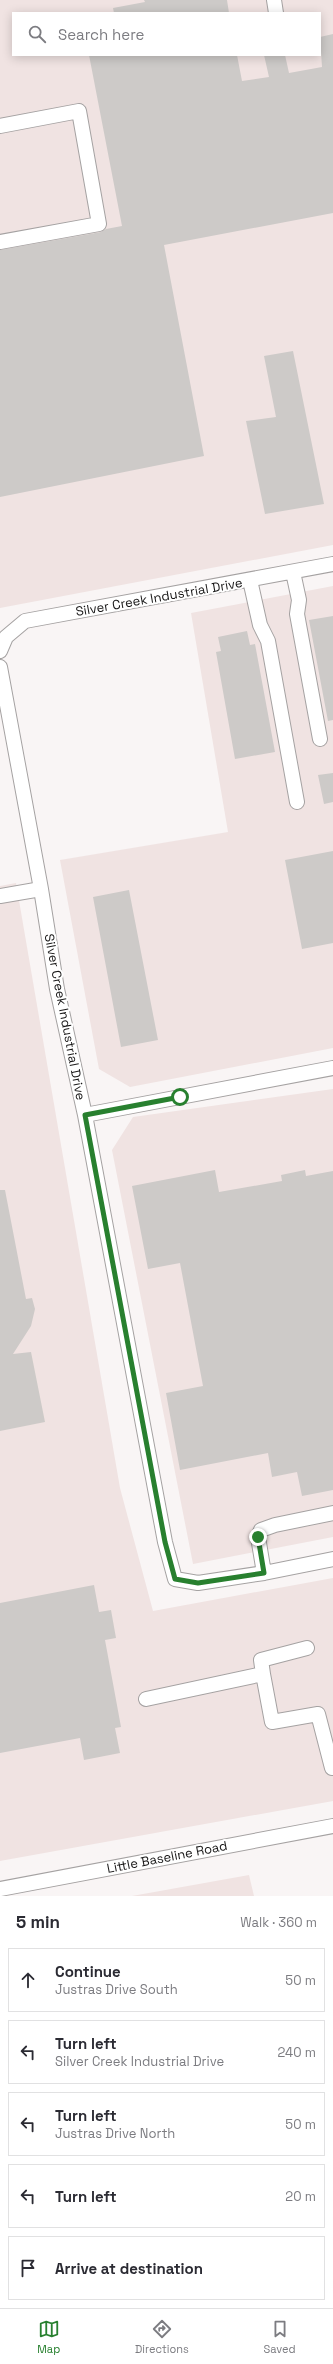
<!DOCTYPE html>
<meta charset="utf-8">
<style>
body{margin:0;font-family:"Space Grotesk",sans-serif;background:#f2f2f3;color:#2b2b33}
.stop{position:absolute;width:12px;height:12px;margin:-9px;border:3px solid #28802f;border-radius:50%;background:#fff}
.stop.end{background:#28802f;border-color:#fff;box-shadow:0 1px 4px #0008}
.list{margin:0;padding:0;list-style:none}
h2{display:flex;justify-content:space-between;align-items:center;height:52px;margin:0;padding:0 16px;font-size:17px}
h2 small{font-size:13px;font-weight:400;color:#7c7c81}
.list li{display:grid;grid-template-columns:26px 1fr auto;gap:12px;align-items:center;box-sizing:border-box;height:64px;margin:0 8px 8px;padding:0 8px;border:1px solid #e1e1e2;border-radius:0px}
.list b{display:block;font-size:15px;white-space:nowrap}
.list p{margin:0;font-size:13px;white-space:nowrap;color:#7c7c81}
.list em{font-size:13px;font-style:normal;color:#7c7c81}
.icon{flex:none;width:22px;height:22px;fill:none;stroke:currentColor;stroke-width:2;stroke-linecap:round;stroke-linejoin:round}
.map{position:relative;flex:none;width:333px;height:1896px;overflow:hidden}
.search{position:absolute;background:#fff;box-shadow:0 2px 10px #0003;left:12px;right:12px;top:12px;height:44px;display:flex;align-items:center;gap:10px;box-sizing:border-box;padding:0 14px;border-radius:0px;color:#7c7c81;font-size:15px}
.sheet{height:412px;background:#fff}
nav{display:flex;justify-content:space-around;align-items:center;box-sizing:border-box;height:56px;border-top:1px solid #e1e1e2;background:#fff;font-size:11px;color:#7c7c81}
nav a{display:grid;justify-items:center;gap:2px}
nav .on{color:#28802f}
.map>svg:first-child{display:block}
.built{fill:#f0e3e2;fill-rule:evenodd}
.building{fill:#cdcac8}
.lines{fill:none;stroke-linecap:round;stroke-linejoin:round}
.minor-casing{stroke:#a5a2a2;stroke-width:16}
.minor{stroke:#fff;stroke-width:14}
.route{stroke:#28802f;stroke-width:5}
.labels{text-anchor:middle;dominant-baseline:central;stroke-width:4;stroke-linejoin:round;paint-order:stroke}
.street-label{font-size:13px;fill:#171616;stroke:#fff}
</style>
<div class="map">
<svg width="333" height="1896" viewBox="0 0 333 1896">
<rect width="100%" height="100%" fill="#f9f5f5"/>
<path class="built" d="M0,0h333v545l-333,63zM13,13h307v42h-307z
M333,586v462l-203,39 -31,-18 -39,-209 168,-28 -37,-219z
M16,883l104,605 33,123 180,-33v223l-333,60v-975z
M333,1089v448l-140,27 -81,-414 21,-33z
M249,1875l5,21h-122z"/>
<path class="building" d="M144,0h83l2,13h-115l-1,-5 32,-6z
M333,34v179l-169,32 40,211 -204,41v-247l101,-18 5,-3 16,-3 -33,-171h148l5,26 27,-4 -5,-22h21l4,18 33,-6 -2,-30z
M293,351l31,153 -59,10 -19,-93 30,-4 -12,-61z
M333,616v104l-5,1 -19,-101z
M247,631l3,14 5,-1 20,108 -40,7 -19,-107 5,-1 -3,-14z
M333,773v29l-9,2 -6,-29z
M333,851v92l-31,6 -17,-89z
M129,890l29,150 -37,7 -28,-150z
M215,1170l4,22 63,-11 -1,-6 24,-5 1,6 27,-5v319l-31,6 -5,-24 -25,5 -4,-24 -88,17 -14,-77 37,-7 -23,-123 -32,6 -16,-83z
M0,1190h5l21,109 6,-1 3,11 -4,17 -18,28 18,-2 14,70 -45,9z
M94,1585l5,27 12,-2 5,28 -11,2 16,87 -6,1 5,25 -36,7 -4,-22 -80,15v-150z"/>
<g class="lines">
<defs>
<path id="minor" d="M274,0l2,13
M0,126l79,-15 20,113 -99,18
M293,572l6,28 -2,14 23,125
M250,580l10,45 8,16 29,161
M0,651l6,-14 19,-16 308,-57
M0,667l41,222 16,100 28,126 80,427 10,37 23,4 66,-10 69,-14
M0,896l41,-7
M85,1115l248,-47
M264,1573l-6,-36 3,-7 14,-5 58,-12
M263,1674l9,48 46,-8 14,54
M146,1699l117,-25 -2,-14 46,-12
M0,1889l333,-63"/>
</defs>
<use href="#minor" class="minor-casing"/>
<use href="#minor" class="minor"/>
</g>
<g class="lines">
<path class="route" d="M180,1097l-95,18 80,427 10,37 23,4 66,-10 -6,-36"/>
</g>
<g class="labels">
<g class="street-label">
<text transform="translate(159 597) rotate(-10)">Silver Creek Industrial Drive</text>
<text transform="translate(65 1017) rotate(79)">Silver Creek Industrial Drive</text>
<text transform="translate(167 1857) rotate(-11)">Little Baseline Road</text>
</g>
</g>
</svg>
<div class="stop" style="left:180px;top:1097px"></div>
<div class="stop end" style="left:258px;top:1537px"></div>
<div class="search"><svg class="icon" aria-label="search" viewBox="0 0 24 24"><circle cx="10" cy="10" r="6"/><path d="M15 15l6 6"/></svg>Search here</div>
</div>
<section class="sheet">
<h2>5 min<small>Walk · 360 m</small></h2>
<ul class="list">
<li><svg class="icon" aria-label="ahead" viewBox="0 0 24 24"><path d="M12 20V5M6 11l6-6 6 6"/></svg><div><b>Continue</b><p>Justras Drive South</p></div><em>50 m</em></li>
<li><svg class="icon" aria-label="left" viewBox="0 0 24 24"><path d="M17 20v-9H6M10 6l-5 5 5 5"/></svg><div><b>Turn left</b><p>Silver Creek Industrial Drive</p></div><em>240 m</em></li>
<li><svg class="icon" aria-label="left" viewBox="0 0 24 24"><path d="M17 20v-9H6M10 6l-5 5 5 5"/></svg><div><b>Turn left</b><p>Justras Drive North</p></div><em>50 m</em></li>
<li><svg class="icon" aria-label="left" viewBox="0 0 24 24"><path d="M17 20v-9H6M10 6l-5 5 5 5"/></svg><div><b>Turn left</b></div><em>20 m</em></li>
<li><svg class="icon" aria-label="arrive" viewBox="0 0 24 24"><path d="M6 21V4h12l-3 4 3 4H6"/></svg><div><b>Arrive at destination</b></div></li>
</ul>
</section>
<nav>
<a class="on"><svg class="icon" aria-label="map" viewBox="0 0 24 24"><path d="M3 6l6-2 6 2 6-2v14l-6 2-6-2-6 2zM9 4v14M15 6v14"/></svg>Map</a>
<a><svg class="icon" aria-label="directions" viewBox="0 0 24 24"><path d="M12 3l9 9-9 9-9-9zM9 14v-3h6M13 9l2 2-2 2"/></svg>Directions</a>
<a><svg class="icon" aria-label="saved" viewBox="0 0 24 24"><path d="M7 4h10v16l-5-4-5 4z"/></svg>Saved</a>
</nav>
